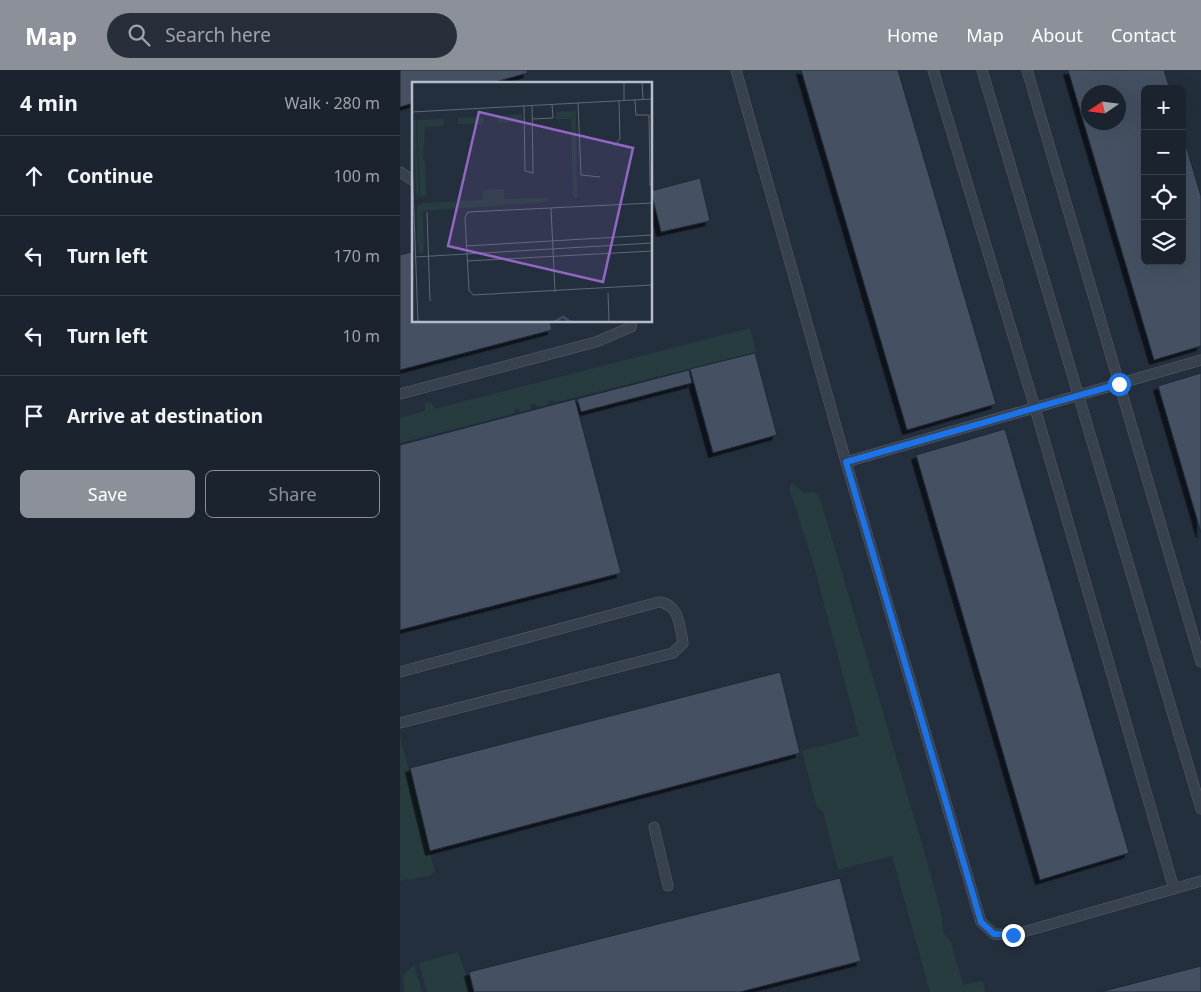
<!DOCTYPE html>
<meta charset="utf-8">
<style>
body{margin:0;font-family:"Noto Sans",sans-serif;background:#282f3a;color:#f1f3f6}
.controls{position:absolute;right:15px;top:15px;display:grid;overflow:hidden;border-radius:8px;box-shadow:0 5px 20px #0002}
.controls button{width:45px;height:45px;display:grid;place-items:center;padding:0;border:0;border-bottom:1px solid #39404a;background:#1b232e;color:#f1f3f6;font:25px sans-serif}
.compass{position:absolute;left:681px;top:15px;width:45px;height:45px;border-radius:50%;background:#1b232e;box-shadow:0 5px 20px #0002;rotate:257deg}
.stop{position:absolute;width:15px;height:15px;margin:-11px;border:4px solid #1a73e8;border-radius:50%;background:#fff}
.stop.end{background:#1a73e8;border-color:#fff;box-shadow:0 1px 5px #0008}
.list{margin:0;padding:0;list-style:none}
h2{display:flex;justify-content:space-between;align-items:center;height:65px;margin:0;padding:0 20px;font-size:21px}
h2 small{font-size:16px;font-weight:400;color:#a0a4aa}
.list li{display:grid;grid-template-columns:32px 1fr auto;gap:15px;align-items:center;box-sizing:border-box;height:80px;padding:0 20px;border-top:1px solid #39404a}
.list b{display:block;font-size:19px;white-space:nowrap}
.list em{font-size:16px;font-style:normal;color:#a0a4aa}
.actions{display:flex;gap:10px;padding:15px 20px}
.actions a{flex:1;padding:11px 0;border:1px solid #8c9099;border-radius:8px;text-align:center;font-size:18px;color:#8c9099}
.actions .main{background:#8c9099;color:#fff}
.icon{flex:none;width:28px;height:28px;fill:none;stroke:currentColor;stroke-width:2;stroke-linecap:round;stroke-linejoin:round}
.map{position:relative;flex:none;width:801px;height:922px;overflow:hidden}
header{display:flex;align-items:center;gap:30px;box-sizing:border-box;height:70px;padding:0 25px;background:#8c9099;color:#fff}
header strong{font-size:24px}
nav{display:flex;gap:28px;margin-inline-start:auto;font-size:18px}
.search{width:350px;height:45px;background:#282f3a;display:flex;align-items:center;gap:12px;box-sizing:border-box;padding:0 18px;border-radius:28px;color:#a0a4aa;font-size:19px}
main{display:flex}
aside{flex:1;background:#1b232e}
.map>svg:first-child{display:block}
.green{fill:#263c3f}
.building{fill:#455162;stroke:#1f2835;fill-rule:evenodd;filter:url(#shadow)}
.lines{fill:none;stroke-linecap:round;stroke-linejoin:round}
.lane-casing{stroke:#565f6c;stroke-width:11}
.lane{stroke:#38414e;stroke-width:10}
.route{stroke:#1a73e8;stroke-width:6}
.inset-river{fill:none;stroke:#394c67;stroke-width:2.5}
.inset-road{fill:none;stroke:#5e6776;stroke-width:1}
.view{fill:#9266c3;fill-opacity:0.15;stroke:#9266c3;stroke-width:2.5}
.inset-edge{fill:none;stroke:#b4bcc9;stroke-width:2.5}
</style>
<header>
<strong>Map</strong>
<div class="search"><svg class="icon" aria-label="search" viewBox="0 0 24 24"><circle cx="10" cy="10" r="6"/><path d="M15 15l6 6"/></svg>Search here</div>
<nav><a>Home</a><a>Map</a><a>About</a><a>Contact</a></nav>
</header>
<main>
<aside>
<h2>4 min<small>Walk · 280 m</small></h2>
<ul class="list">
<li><svg class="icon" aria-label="ahead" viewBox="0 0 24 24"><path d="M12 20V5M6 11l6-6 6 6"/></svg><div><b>Continue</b></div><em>100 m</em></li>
<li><svg class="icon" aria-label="left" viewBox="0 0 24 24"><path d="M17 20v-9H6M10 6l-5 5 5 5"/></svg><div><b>Turn left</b></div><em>170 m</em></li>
<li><svg class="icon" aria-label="left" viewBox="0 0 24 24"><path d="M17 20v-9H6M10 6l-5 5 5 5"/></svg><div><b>Turn left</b></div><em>10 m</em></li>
<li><svg class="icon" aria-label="arrive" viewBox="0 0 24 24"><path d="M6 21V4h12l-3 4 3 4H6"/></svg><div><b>Arrive at destination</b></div></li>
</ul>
<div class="actions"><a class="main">Save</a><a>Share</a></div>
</aside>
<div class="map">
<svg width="801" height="922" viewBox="0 0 801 922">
<defs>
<filter id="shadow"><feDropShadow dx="-4.5" dy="4.5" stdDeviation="0" flood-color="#0009"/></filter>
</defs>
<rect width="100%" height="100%" fill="#242f3e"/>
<path class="green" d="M350,258l6,24 -200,50 -6,-2 -5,6 -6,1 -5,-3 -4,1 1,4 -10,3 -5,-4 -3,6 -113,29v-25l25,-7v-7l3,-2 4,1 2,6z
M393,413l11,10 10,-1 5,3 108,366 15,56 1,16 8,9 12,43 20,-4 2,11h-55l-38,-136 -54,14 -15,-58 -6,-4 -15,-57 57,-15 -46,-174 -23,-71v-6z
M0,666l35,136 -7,4 -28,5z
M58,882l14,40h-45l-8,-29z
M14,895l8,27h-18l-1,-16z"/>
<path class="building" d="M0,0h127l1,3 -40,11h-74v19l-14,4z
M401,0h97l98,334 -89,26z
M668,0h96l6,19h-25v172h37v-129l19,64v150l-47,14zM688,22h30v30h-30z
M300,108l10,43 -49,11 -10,-41z
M14,181v70h136l2,9 -152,40v-115z
M355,283l22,82 -64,18 -23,-84z
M289,300l3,13 -111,29 -4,-13z
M801,303v160l-43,-147z
M175,329l46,174 -221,57v-185z
M605,359l124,424 -89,27 -124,-425z
M380,602l20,81 -370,98 -20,-83z
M440,808l21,83 -121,31h-266l-5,-20z
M801,896v26h-101z"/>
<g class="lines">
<defs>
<path id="lane" d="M336,0l110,392 135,460 13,12 19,1 188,-54
M533,0l102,338 139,481
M582,0l219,739
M627,0l174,592
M0,102l14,9
M0,324l196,-52 35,-15 1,-6
M446,392l355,-102
M0,602l259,-70c20,2 21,24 24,41l-10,10 -273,70
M254,757l14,59"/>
</defs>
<use href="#lane" class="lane-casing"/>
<use href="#lane" class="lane"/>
</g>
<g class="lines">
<path class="route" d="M613,865l-19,-1 -13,-12 -135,-460 273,-78"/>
</g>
<g transform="translate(12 12)">
<rect width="240" height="240" fill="#242f3e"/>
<path d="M164,29l1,86h-4l-2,-78h-15v-7zM110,32v8l-24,1v-7zM71,35v7h-25v-6zM33,37l-2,7 -18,1 -2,33h2l1,36 -6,1 -3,-77zM4,38l3,78 -3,-4 -3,-73zM82,107h10v10l45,-1 -3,4 -123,9 1,41 -4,2 -3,-11v-37l7,-3 59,-3v-9z" fill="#263c3f"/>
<path class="inset-river" d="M142,240l9,-5 8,5"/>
<path class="inset-road" d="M230,0l1,17M212,18v-18M223,18l1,15h13l1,71M166,21l3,72 19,2M112,24l1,65 8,2 -1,-68M0,30l240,-13M120,37l21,-1 -1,-14M202,64l6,-7 -1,-38M0,77l6,163M240,121l-184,9 -3,5 4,73 4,5 179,-10M139,126l4,84M15,130l3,89M54,164l186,-11M3,175l237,-14M55,179l185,-10M196,211l1,29"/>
<path class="view" d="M67,30l154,36 -30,134 -155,-36z"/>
<rect width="240" height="240" class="inset-edge"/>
</g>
</svg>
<div class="controls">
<button>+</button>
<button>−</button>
<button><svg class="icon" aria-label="locate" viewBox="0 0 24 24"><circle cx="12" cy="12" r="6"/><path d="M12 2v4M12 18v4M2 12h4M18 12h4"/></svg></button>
<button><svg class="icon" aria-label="layers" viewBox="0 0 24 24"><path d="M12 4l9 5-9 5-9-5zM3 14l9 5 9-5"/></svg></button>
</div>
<svg class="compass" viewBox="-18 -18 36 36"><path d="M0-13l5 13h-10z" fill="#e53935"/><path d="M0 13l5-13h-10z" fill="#a0a4aa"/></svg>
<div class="stop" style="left:719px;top:314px"></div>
<div class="stop end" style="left:613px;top:865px"></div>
</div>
</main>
